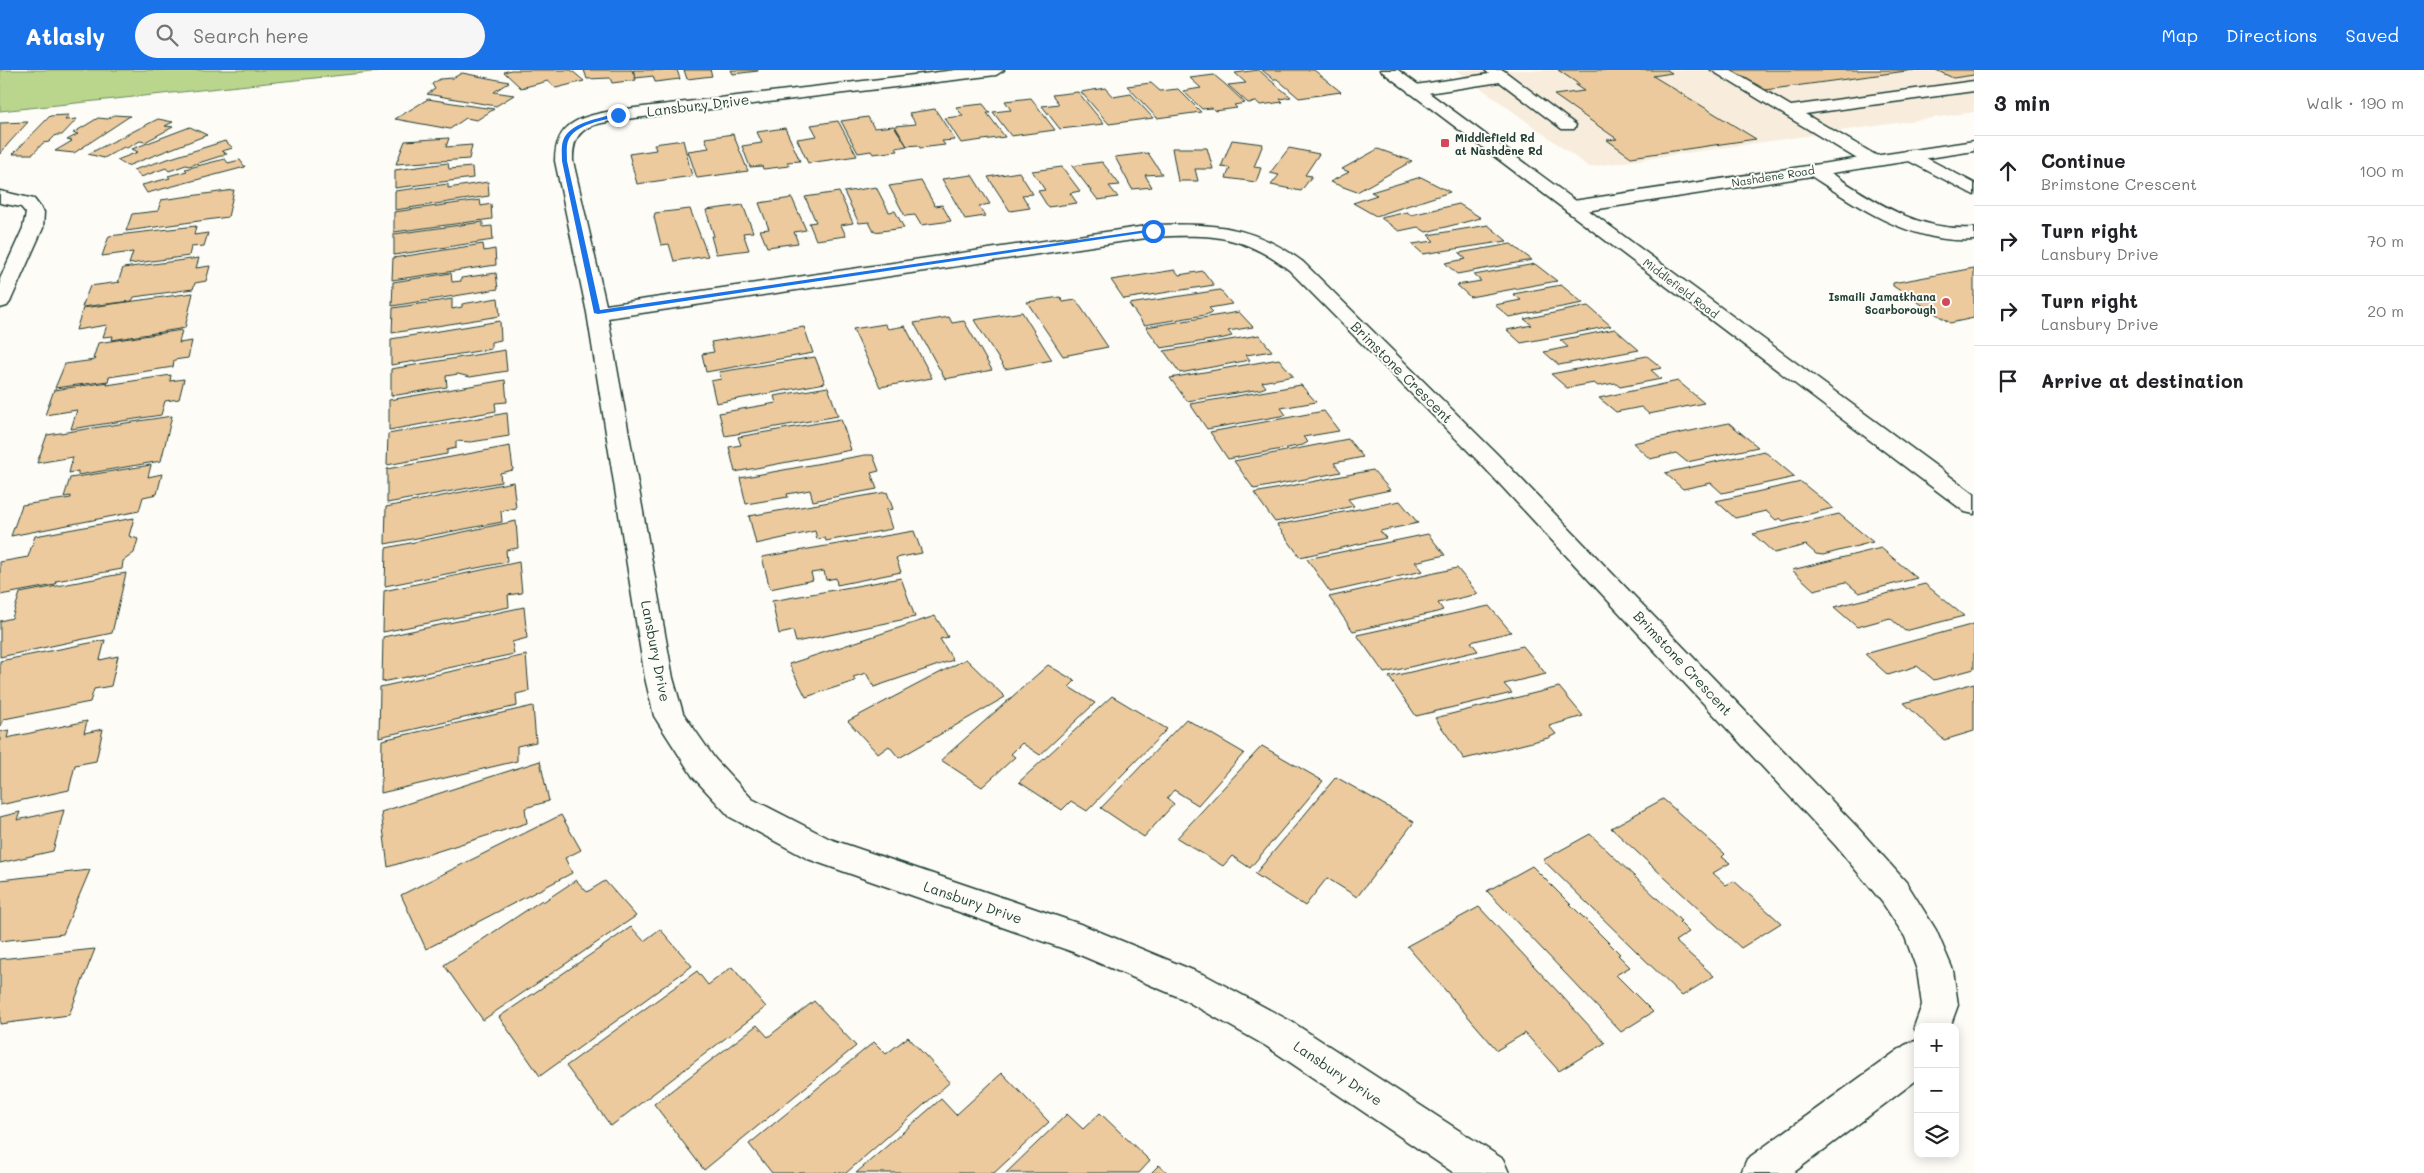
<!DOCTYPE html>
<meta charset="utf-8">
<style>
body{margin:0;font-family:Mali,sans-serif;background:#f6f6f6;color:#202124}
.controls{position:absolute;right:15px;bottom:15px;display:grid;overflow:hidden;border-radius:10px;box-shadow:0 2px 12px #0003}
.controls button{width:45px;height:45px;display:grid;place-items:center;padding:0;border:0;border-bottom:1px solid #e0e0e0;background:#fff;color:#202124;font:25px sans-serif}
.stop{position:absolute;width:15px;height:15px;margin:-11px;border:4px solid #1a73e8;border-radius:50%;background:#fff}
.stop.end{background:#1a73e8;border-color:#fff;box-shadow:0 1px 5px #0008}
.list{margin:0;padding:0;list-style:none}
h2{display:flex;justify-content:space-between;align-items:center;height:65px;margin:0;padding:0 20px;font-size:21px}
h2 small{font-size:16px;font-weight:400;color:#757577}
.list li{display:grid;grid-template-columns:32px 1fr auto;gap:15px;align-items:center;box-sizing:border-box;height:70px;padding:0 20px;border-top:1px solid #e0e0e0}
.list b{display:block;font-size:19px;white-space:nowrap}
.list p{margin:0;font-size:16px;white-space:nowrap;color:#757577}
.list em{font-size:16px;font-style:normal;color:#757577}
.icon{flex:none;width:28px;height:28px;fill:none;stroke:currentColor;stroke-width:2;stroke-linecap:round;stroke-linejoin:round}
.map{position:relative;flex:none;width:1974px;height:1103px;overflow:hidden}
header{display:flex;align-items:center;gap:30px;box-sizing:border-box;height:70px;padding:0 25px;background:#1a73e8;color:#fff}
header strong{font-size:24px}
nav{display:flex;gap:28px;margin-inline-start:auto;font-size:18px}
.search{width:350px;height:45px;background:#f6f6f6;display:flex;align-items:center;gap:12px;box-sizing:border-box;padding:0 18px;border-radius:28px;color:#757577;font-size:19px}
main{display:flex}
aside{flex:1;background:#fff}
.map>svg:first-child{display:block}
.built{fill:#f8eddc}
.green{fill:#bad68d;stroke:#6c8a60}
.building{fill:#ecca9d;stroke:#1f3d34}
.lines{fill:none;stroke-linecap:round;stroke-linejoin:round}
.service-casing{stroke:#1f3d34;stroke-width:3}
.minor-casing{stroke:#1f3d34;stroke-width:3}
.secondary-casing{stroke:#1f3d34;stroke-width:3}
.service{fill:#fdfcf7;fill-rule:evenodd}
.minor{fill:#fdfcf7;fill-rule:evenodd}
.secondary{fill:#fdfcf7;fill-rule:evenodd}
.route{fill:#1a73e8}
.poi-dot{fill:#d1495b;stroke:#fdfcf7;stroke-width:2}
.labels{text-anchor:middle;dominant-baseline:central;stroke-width:4;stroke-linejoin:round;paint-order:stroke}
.far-poi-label{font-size:11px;font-weight:bold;fill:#1f3d34;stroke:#fdfcf7;text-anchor:start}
.far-street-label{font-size:11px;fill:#1f3d34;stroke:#fdfcf7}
.street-label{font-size:14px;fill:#1f3d34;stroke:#fdfcf7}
</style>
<header>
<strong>Atlasly</strong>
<div class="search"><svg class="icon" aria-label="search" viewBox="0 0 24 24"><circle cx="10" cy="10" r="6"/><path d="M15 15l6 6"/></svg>Search here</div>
<nav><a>Map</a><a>Directions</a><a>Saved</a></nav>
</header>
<main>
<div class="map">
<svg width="1974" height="1103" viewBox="0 0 1974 1103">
<rect width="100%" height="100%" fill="#fdfcf7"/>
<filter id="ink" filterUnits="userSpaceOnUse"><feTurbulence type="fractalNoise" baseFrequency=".02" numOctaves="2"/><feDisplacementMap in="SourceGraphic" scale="10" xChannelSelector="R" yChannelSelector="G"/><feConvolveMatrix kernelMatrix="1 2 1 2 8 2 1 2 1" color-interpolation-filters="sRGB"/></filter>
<g filter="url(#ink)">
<path class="built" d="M1456,0h518v42l-385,55z"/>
<path class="green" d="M0,0h391l-391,41z"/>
<path class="building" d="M511,0h60l13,11 -28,7 -8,-7 -27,7 -17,-16z
M584,0h48l4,10 -24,3 -2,-5 -23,1z
M633,0h44l3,9 -25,3 -2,-6 -17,2z
M684,0h27h-1l2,6 -25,3z
M731,0h27v1l-25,3z
M1259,0l11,10 21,17 -11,2 3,3 -23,3 -3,-3 -9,1 -20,-18 18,-2 -11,-10z
M1262,0h52l27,22 -42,6 -22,-19h-4z
M1558,0h109l5,3 -19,3 103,63 -125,18 -24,-17 10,-1 -63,-44 30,-4 -9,-6h5z
M1729,0h185l-149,20z
M1936,0h38v5l-21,3z
M462,3l47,9 -15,10 20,3 -18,11 -69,-12 8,-5 -3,-5 8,-5 13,-1z
M1214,5l12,10 19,18 -11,2 3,3 -22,3 -3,-3 -10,1 -19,-18 18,-3 -11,-10z
M1151,13l9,8 18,-2 23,23 -44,6 -30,-32z
M1105,18l8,9 18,-3 22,24 -44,6 -28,-32z
M1078,22l26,32 -44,5 -18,-23 17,-2 -7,-9z
M1031,28l24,32 -44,6 -18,-24 18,-2 -6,-9z
M428,29l37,6 29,4 -17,11 -11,-2 -16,11 -55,-10z
M983,34l7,9h-3l18,24 -44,6 -16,-25 18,-2 -7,-9z
M935,39l20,31 -13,1 3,4 -25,3 -2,-3 -11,1 -12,-20 21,-2 -7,-11z
M69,45l-4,5 12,-1 -15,16h-6l-7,7 -6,1 -10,11h-20l37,-38z
M114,45l16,1 -56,37 -19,-2 17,-10 -5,-1 11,-6 -5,-1 25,-15 10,1z
M868,47l6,11 20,-2 13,20 -11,2 2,3 -25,3 -2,-3 -13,2 -17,-32z
M158,49l15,3 -8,4 8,1 -28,15 -5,-1 -13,7 -3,-1 -20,11 -16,-4z
M838,51l19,35 -49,7 -11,-24 20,-3 -6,-11z
M28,52l-20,22 -8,10v-31z
M190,57l17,8 -80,31 -10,-6 21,-8 -6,-3z
M785,58l15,33 -13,1 2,4 -26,3 -1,-3 -12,1 -8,-21 20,-3 -5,-11z
M733,64l15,37 -51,7 -9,-27 21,-3 -4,-10z
M449,68l-3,9 26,-2 -3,14 -73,5 9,-23z
M683,70l9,36 -55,8 -8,-30 27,-4 -2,-6z
M1232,70l31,4 -9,23 7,1 -5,14 -30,-4 4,-10 -9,-1z
M225,71l8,7 -11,3 5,3 -38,12 -3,-1 -17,6 -3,-3 -25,9 -8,-7z
M1172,78h35l6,21h-18l3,12h-20z
M1289,78l30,6 -14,21 7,1 -11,15 -30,-6 8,-10 -9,-2z
M1378,79l34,12 -55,31 -27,-10 19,-10 -7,-3z
M1148,83l14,21 -17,1 7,12 -20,2 -17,-32z
M225,89l3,4 12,-3 5,7 -98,26 -5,-8 28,-7 -2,-2 19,-5 -2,-2z
M1102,92l18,23 -11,1 9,11 -20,3 -26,-34z
M448,93l1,6 23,-2 1,11 -78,10v-18z
M1062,97l18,24 -10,2 7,10 -29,4 -10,-16 7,-1 -13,-19z
M1019,102l14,22 -11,1 8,13 -20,3 -22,-34z
M972,105l18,29 -11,2 6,10 -20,3 -23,-40z
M1421,107l29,15 -74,24 -23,-13 24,-8 -6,-3z
M921,111l14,25 7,-1 9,16 -30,4 -6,-10 -10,1 -16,-30z
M488,112l1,14 -94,14v-19l53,-7v4z
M876,117l13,25 6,-1 9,17 -30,4 -5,-10 -10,1 -15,-31z
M234,120l-6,27 -102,14 6,-17 26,-3 3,-11z
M839,122l14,31 -12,2 5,11 -30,4 -7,-17 7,-1 -11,-25z
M792,128l14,32 -12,2 4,11 -31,4 -7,-17 9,-1 -10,-26z
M480,130l1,6 10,-2 1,15 -98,13v-20z
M1459,134l22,14 -55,14 -8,-5 -19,4 -18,-13 26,-6 4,3z
M743,135l10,27 -10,1 6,17 -33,4 -5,-18h3l-8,-26z
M690,139l18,47 -34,5 -5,-17 -8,1 -7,-28 1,-4z
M483,152v5l9,-1 1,14 -99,15v-21z
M1488,155l19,16 -84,13 -11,-10 22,-3 -6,-6z
M196,156l-2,9 14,-2 -4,13 -13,1 -2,9 -60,8 4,-12 -31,4 7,-20z
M483,174l1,7 11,-2 1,16 -104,15 1,-22z
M1511,174l21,16 -75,14 -12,-11 21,-4 -7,-6z
M199,188l-3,10 14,-2 -4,15 -11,2 -2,6 -59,8 -2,4 -50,6 8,-21 30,-4h-2l5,-14z
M1535,194l22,17 -87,16 -13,-12 24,-4 -7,-6z
M1974,198v50l-24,5 -57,-37v-3z
M1175,200l4,5 24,-4 11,14 -90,14 -13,-19z
M451,203l1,9 9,-1v-3l35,-5 2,16 -106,17 1,-24z
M1561,215l22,18 -74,14 -14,-12 26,-5 -8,-6z
M1220,220l12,14 -23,4 4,4 -8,3 -61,10 -15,-21z
M193,223l-8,35 -73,12 1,-4 -10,1 4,-12 -31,5 7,-22z
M1060,227l3,5 13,-2 32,47 -45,9 -36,-54z
M498,228l2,18 -108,17 1,-25 59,-9v10l10,-2v-3z
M1588,236l23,20 -90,17 -14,-13 25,-5 -8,-6z
M1022,242l30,48 -47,9 -31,-49z
M1239,242l14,15 -25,4 4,5 -8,2 -63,10 -15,-21z
M949,247l3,6 12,-2 28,49 -47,9 -31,-56z
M500,251l1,19 -10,2v7l-100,16v-26z
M885,254l3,5 17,-3 27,52 -52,9 -27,-58z
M804,257l9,26 -107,19 -4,-18 12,-2 -3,-10z
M1615,259l24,21 -80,15 -15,-13 24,-5 -8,-7z
M182,260l-3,13 13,-2 -4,17 -14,2 -1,7 -64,10 -1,4 -53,7 10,-24 30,-4 1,-2 -3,1 5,-16z
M1259,265l13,16 -26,4 4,5 -70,13 -16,-22z
M505,280l2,21 -37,6 -12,-3 -12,2 1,11 -56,9v-27z
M1647,286l15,12 -11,2 10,9 -41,8 -5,-4 -17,3 -4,-3 -27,5 -16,-14z
M815,287l10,26 -109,20 -5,-22 10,-2 -2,-7z
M1279,289l14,17 -31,6 4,5 -5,2 -74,12 -17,-23z
M171,305l-1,6 14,-2 -5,20 -14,2 -4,14 -90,14 6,-19 -32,5 9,-25 54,-8 -1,3z
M505,310l2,22 -12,1 1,8 -107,19v-30z
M1678,311l26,22 -55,11 -8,-7 -25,5 -17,-14z
M1301,315l15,17 -35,6 5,7 -79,14 -17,-25z
M828,317l10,29 -113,20 -6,-23 57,-10 -2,-7z
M1324,341l15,20 -36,6 5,5 -5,3 -75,14 -18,-27z
M507,343l2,23 -38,6 -15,-1v7l-9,2v4l-60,11 1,-31z
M172,346l-11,45 -83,14v-4l-9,2 4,-16 -36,6 10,-28z
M841,349l10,31 -116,22 -6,-25 12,-2 -3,-8z
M1729,353l29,24 -71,15 -11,-9 -26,6 -17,-16z
M1348,369l15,18 -29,6 7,9 -87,17 -20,-28z
M510,376l3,24 -13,3 1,9 -114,21v-34z
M1764,381l31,26 -73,16 -11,-10 -28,6 -18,-16z
M865,385h8l6,16 -8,2 6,16 -64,12 -3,-11 -23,4 1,3 -42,7 -6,-26z
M151,395l-3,12 14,-3 -5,20 -14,3 -4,14 -128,25 11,-31 49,-7v-2l-7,1 6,-19z
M1373,400l17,20 -42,9 6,7 -79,16 -21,-29z
M513,412l3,26 -15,3 1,11 -117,22 1,-37z
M1801,412l32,26 -50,13 -3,-3 -4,2 -10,-9 -31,7 -19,-17z
M887,422l6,17 -7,1 6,19 -66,12 -1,-3 -8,1 -2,-8 -59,13 -7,-28z
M1400,431l18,22 -38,8 6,7 -86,19 -23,-32z
M1839,444l34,28 -50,13 -7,-1 -10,-9 -32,8 -21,-19z
M134,448l-5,18 9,3 -4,14 -11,8 -1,8 -66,12 -1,4 -55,10v-33l28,-5 7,-21z
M516,451l2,27 -12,2 1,12 -122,24 1,-38z
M914,461l8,22 -26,5 5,14 -64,13 -1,-7 -10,2 -2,-9 -13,2 2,7 -43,9 -8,-32z
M1428,464l17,21 -30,7 8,9 -93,21 -23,-33z
M1881,478l36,30 -58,15 -13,-11 -32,8 -22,-20z
M519,492l3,31 -14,2 1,12 -126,25 1,-41z
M1457,498l21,26 -40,9 5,7 -6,2 -84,19 -24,-34z
M126,503l-14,60 -112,24v-36l12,-3 8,-25z
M901,508l14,39 -119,25 -3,-11 -14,3 -7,-33z
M1925,514l39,32 -59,15 -15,-13 -33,9 -23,-20z
M1489,536l22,26 -40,10 7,9 -94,22 -27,-38z
M524,537l3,31 -15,4 2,12 -132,28 1,-45z
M935,546l13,21 -8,2 13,21 -79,27 -8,-14 -13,4 2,4 -49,16 -17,-33z
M1974,554v45l-29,8 -11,3 -17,-14 -29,9 -23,-21z
M105,570l-5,20 18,-4 -7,30 -17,3 -4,13 -86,17 -4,8v-66z
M1523,576l23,28 -42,10 8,9 -96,23 -27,-39z
M526,585l3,36 -13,3 1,12 -138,31 1,-50z
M966,589l39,38 -106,61 -10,-12 -11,8 -30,-33z
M1048,595l27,16 -6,6 26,16 -55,52 -18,-12 -11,11 4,3 -33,30 -41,-27z
M1974,613v48l-30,9 -40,-37z
M1559,617l24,29 -34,10 7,8 -8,4 -84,21 -29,-41z
M1112,626l55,33 -80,82 -16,-10 -9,9 -43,-28z
M533,636l3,36 -19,4v15l-136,32 1,-53z
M1186,649l58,34 -46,52 -24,-15 -7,8 7,6 -30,33 -43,-29z
M87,651l-3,12 19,-4 -7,32 -21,4 -6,25 -69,15v-73l9,-2 -2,8z
M1262,676l61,35 -73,87 -18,-12 -9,10 -46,-28z
M540,691l9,40 -24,7 2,15 -139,44 -7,-55z
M1336,707l78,45 -57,75 -30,-19 -22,28 -50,-32z
M1663,729l62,55 -3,3 8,6 -17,10 13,12 8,-4 47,42 -40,25 -130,-120z
M64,740l-11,41 -53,12v-46l20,-5 -3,8z
M561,745l20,35 -16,8 7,15 -146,76 -25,-54z
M1590,764l91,87 -2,1 10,10 -14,9 39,35 -32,20 -139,-136z
M1532,796l88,88 -2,1 12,12 -14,8 37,37 -32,20 -134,-141z
M90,800l-27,64 -63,7v-61z
M576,810l11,12 18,-11 31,35 -153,104 -39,-55 98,-65 1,2z
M1479,837l81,87 45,49 -46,28 -34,-38 -28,17 -90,-104z
M631,857l13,14 16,-12 32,37 -152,110 -41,-59z
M95,879l-26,66 -69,9v-65z
M732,897l34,40 -155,119 -45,-60 131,-95 11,14z
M814,931l42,45 -152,124 -50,-66 103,-79 11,12z
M908,967l42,45 -104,91h-74l-23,-29 125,-102 12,12z
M1002,1003l47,49 -55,51h-138l85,-74 15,16z
M1100,1043l50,48 -11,12h-133l61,-59 16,15z
M1159,1095l9,8h-17z"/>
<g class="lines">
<defs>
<path id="service" d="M1485,0h18l73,55 -2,4h-12l-62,-47 -85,13 -6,-2 -2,-3 2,-3 6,-2 74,-11z
M1711,0h19l61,36 183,-25v10l-169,23 74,43 3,4 -3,4h-12z
M1911,80l63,33v12l-69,-36 -3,-4 3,-4z
M1814,95l6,1c49,31 93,66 154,62v12c-64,4 -115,-33 -166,-66l-3,-4 3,-4z"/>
<path id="minor" d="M956,0h48l-8,5 -378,45c-29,5 -46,8 -45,41l33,144 547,-80c60,-2 100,0 150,37l194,192 361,374 48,54 30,48 17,40 5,35 -8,22h-32v9l-4,-9 8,-22 -5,-35 -12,-33 -23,-35 -46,-56 -355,-382 -192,-194c-47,-36 -79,-36 -136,-33l-545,81 65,360 10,35 32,46 37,40 78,40 253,86 124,51 85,46 211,137 6,14h-55l-188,-127 -85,-48 -108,-46 -265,-93 -78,-42 -37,-40 -34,-53 -5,-8 -9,-38 -58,-365 -32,-152c0,-41 29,-45 63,-51z
M1974,71v10l-401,62 -7,-2 -2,-4 2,-4 7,-2z
M0,121l34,8 10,13 -1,16 -33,74 -3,4 -7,2v-29l23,-51 3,-15 -5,-6 -21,-4z
M1918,970v39l-125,94h-52l6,-14 158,-114z"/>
<path id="secondary" d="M1380,0h18l576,424v20l-9,-2z"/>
</defs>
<use href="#service" class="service-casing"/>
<use href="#minor" class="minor-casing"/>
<use href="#secondary" class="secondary-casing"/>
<use href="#service" class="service"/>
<use href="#minor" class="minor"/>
<use href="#secondary" class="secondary"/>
</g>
</g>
<path class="route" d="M618,43l2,3c-15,4 -46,8 -52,25 -2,6 -1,14 -1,20l33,149 553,-81 3,2 -558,83 -4,-1 -32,-152c0,-6 -1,-14 1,-20 6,-19 39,-23 55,-28z"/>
<g class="poi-dot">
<rect x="1440" y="68" width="10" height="10" rx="2.5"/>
<circle cx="1946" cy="232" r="5"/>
</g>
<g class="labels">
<g class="far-poi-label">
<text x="1455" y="67">Middlefield Rd<tspan x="1455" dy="13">at Nashdene Rd</tspan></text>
<text x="1936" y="226" text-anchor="end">Ismaili Jamatkhana<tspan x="1936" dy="13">Scarborough</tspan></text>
</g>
<g class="far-street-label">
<text transform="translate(1773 106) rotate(-9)">Nashdene Road</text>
<text transform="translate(1681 218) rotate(37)">Middlefield Road</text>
</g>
<g class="street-label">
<text transform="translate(698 35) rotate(-7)">Lansbury Drive</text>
<text transform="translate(1402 302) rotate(45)">Brimstone Crescent</text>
<text transform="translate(656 581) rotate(79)">Lansbury Drive</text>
<text transform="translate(1683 593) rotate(47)">Brimstone Crescent</text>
<text transform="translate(973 832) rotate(19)">Lansbury Drive</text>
<text transform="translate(1338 1003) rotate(34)">Lansbury Drive</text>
</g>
</g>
</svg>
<div class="controls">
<button>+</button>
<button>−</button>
<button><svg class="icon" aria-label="layers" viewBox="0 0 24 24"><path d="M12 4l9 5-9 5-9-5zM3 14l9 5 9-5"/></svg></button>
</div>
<div class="stop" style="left:1153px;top:161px"></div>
<div class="stop end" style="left:618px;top:45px"></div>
</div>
<aside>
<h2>3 min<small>Walk · 190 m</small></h2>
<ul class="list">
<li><svg class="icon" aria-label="ahead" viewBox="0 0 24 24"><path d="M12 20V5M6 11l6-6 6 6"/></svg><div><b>Continue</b><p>Brimstone Crescent</p></div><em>100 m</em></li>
<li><svg class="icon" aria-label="right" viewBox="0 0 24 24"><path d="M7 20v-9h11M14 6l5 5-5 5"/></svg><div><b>Turn right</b><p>Lansbury Drive</p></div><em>70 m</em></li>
<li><svg class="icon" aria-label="right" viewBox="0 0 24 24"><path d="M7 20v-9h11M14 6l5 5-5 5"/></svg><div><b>Turn right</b><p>Lansbury Drive</p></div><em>20 m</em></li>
<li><svg class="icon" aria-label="arrive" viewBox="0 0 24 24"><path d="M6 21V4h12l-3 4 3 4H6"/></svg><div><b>Arrive at destination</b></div></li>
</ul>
</aside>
</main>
